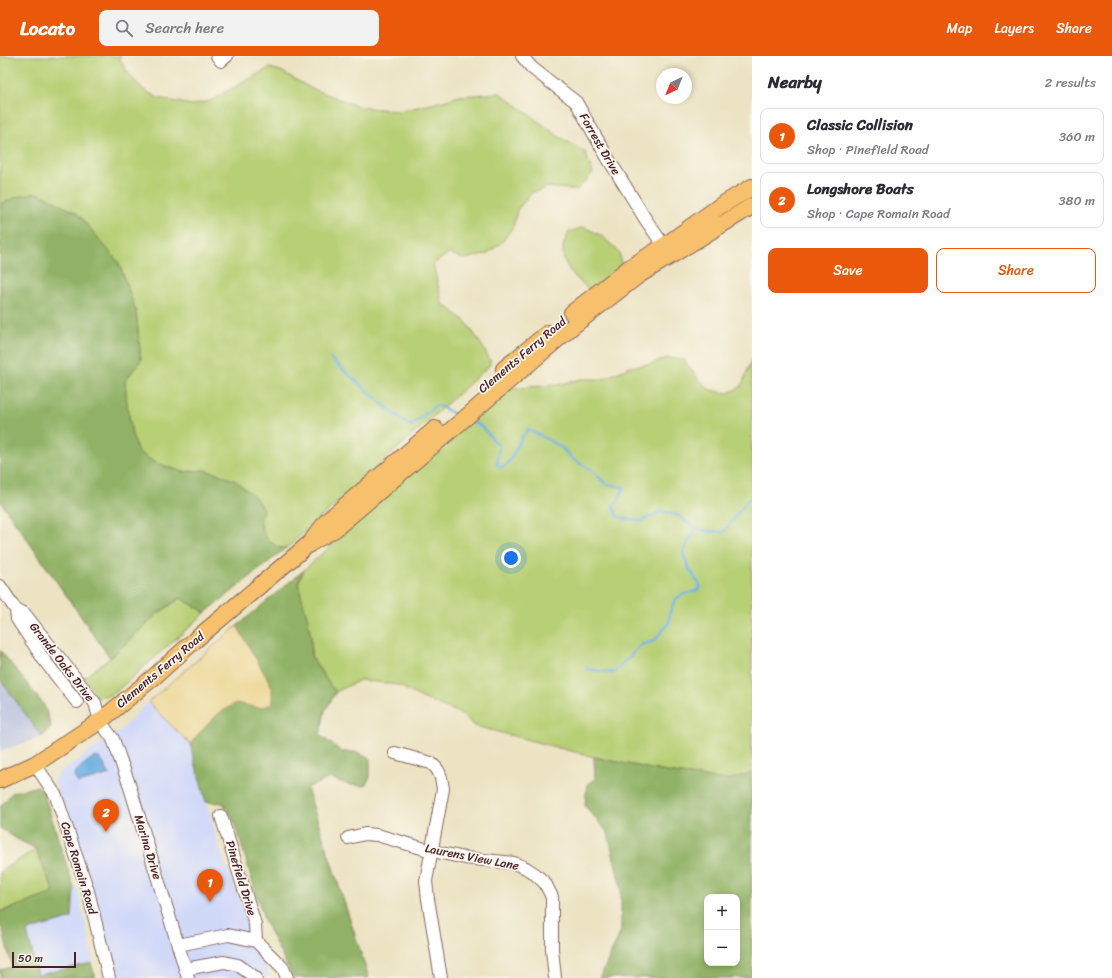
<!DOCTYPE html>
<meta charset="utf-8">
<style>
body{margin:0;font-family:Sriracha,sans-serif;background:#f2f2f3;color:#2b2b33}
.controls{position:absolute;right:12px;bottom:12px;display:grid;overflow:hidden;border-radius:8px;box-shadow:0 2px 6px #0003}
.controls button{width:36px;height:36px;display:grid;place-items:center;padding:0;border:0;border-bottom:1px solid #e1e1e2;background:#fff;color:#2b2b33;font:20px sans-serif}
.compass{position:absolute;left:656px;top:12px;width:36px;height:36px;border-radius:50%;background:#fff;box-shadow:0 2px 6px #0003;rotate:223deg}
.scale{position:absolute;left:12px;bottom:10px;width:64px;box-sizing:border-box;padding-left:4px;border:2px solid #4a1f2b;border-top:0;font-size:11px;line-height:14px;white-space:nowrap;color:#4a1f2b;-webkit-text-stroke:3px #fbf7ec;paint-order:stroke}
.you{position:absolute;left:511px;top:502px;width:14px;height:14px;margin:-10px;border:3px solid #fff;border-radius:50%;background:#1a73e8;box-shadow:0 0 0 6px #1a73e833}
.badge{display:grid;place-items:center;width:26px;height:26px;border-radius:50%;background:#ea580c;color:#fff;font-size:13px;font-weight:700}
.pin{position:absolute;translate:-50% -33px;filter:drop-shadow(0 1px 2px #0008)}
.pin::after{content:'';position:absolute;top:21px;width:14px;height:12px;background:inherit;clip-path:polygon(0 0,100% 0,50% 100%)}
.list{margin:0;padding:0;list-style:none}
h2{display:flex;justify-content:space-between;align-items:center;height:52px;margin:0;padding:0 16px;font-size:17px}
h2 small{font-size:13px;font-weight:400;color:#7c7c81}
.list li{display:grid;grid-template-columns:26px 1fr auto;gap:12px;align-items:center;box-sizing:border-box;height:56px;margin:0 8px 8px;padding:0 8px;border:1px solid #e1e1e2;border-radius:8px}
.list b{display:block;font-size:15px;white-space:nowrap}
.list p{margin:0;font-size:13px;white-space:nowrap;color:#7c7c81}
.list em{font-size:13px;font-style:normal;color:#7c7c81}
.actions{display:flex;gap:8px;padding:12px 16px}
.actions a{flex:1;padding:9px 0;border:1px solid #ea580c;border-radius:8px;text-align:center;font-size:14px;color:#ea580c}
.actions .main{background:#ea580c;color:#fff}
.icon{flex:none;width:22px;height:22px;fill:none;stroke:currentColor;stroke-width:2;stroke-linecap:round;stroke-linejoin:round}
.map{position:relative;flex:none;width:752px;height:922px;overflow:hidden}
header{display:flex;align-items:center;gap:24px;box-sizing:border-box;height:56px;padding:0 20px;background:#ea580c;color:#fff}
header strong{font-size:19px}
nav{display:flex;gap:22px;margin-inline-start:auto;font-size:14px}
.search{width:280px;height:36px;background:#f2f2f3;display:flex;align-items:center;gap:10px;box-sizing:border-box;padding:0 14px;border-radius:8px;color:#7c7c81;font-size:15px}
main{display:flex}
aside{flex:1;background:#fff}
.map>svg:first-child{display:block}
.built{fill:#d1d9f9}
.industrial{fill:#bbc3de}
.green{fill:#b7cf74;stroke:#807750}
.forest{fill:#91b266;stroke:#6e6848;fill-rule:evenodd}
.sand{fill:#eeda9e;stroke:#9c7c64}
.water{fill:#6cafe1;stroke:#5b6786}
.lines{fill:none;stroke-linecap:round;stroke-linejoin:round}
.stream{stroke:#6cafe1;stroke-width:2.5}
.minor-casing{stroke:#836460;stroke-width:14}
.major-casing{stroke:#836460;stroke-width:18}
.minor{stroke:#fff;stroke-width:12}
.major{stroke:#f7c06c;stroke-width:16}
.labels{text-anchor:middle;dominant-baseline:central;stroke-width:3.5;stroke-linejoin:round;paint-order:stroke}
.street-label{font-size:12px;fill:#4a1f2b;stroke:#fbf7ec}
</style>
<header>
<strong>Locato</strong>
<div class="search"><svg class="icon" aria-label="search" viewBox="0 0 24 24"><circle cx="10" cy="10" r="6"/><path d="M15 15l6 6"/></svg>Search here</div>
<nav><a>Map</a><a>Layers</a><a>Share</a></nav>
</header>
<main>
<div class="map">
<svg width="752" height="922" viewBox="0 0 752 922">
<rect width="100%" height="100%" fill="#fbf7ec"/>
<filter id="ink" filterUnits="userSpaceOnUse"><feTurbulence type="fractalNoise" baseFrequency=".025" numOctaves="2"/><feDisplacementMap in="SourceGraphic" scale="8" xChannelSelector="R" yChannelSelector="G"/><feConvolveMatrix kernelMatrix="1 2 1 2 8 2 1 2 1" color-interpolation-filters="sRGB"/></filter>
<filter id="wash" filterUnits="userSpaceOnUse"><feTurbulence type="fractalNoise" baseFrequency=".012" numOctaves="4" result="noise"/><feDisplacementMap in="SourceGraphic" scale="16" xChannelSelector="R" yChannelSelector="G"/><feGaussianBlur stdDeviation="0.9" result="paint"/><feColorMatrix in="noise" values="0 0 0 0 0 0 0 0 0 0 0 0 0 0 0 0 0 1.4 0 .05"/><feComposite in="paint" operator="in"/></filter>
<g filter="url(#wash)">
<rect width="100%" height="100%" fill="#ece3c3"/>
<path class="built" d="M148,646l42,42 29,103 51,131h-157l-59,-198 2,-5 64,-44z
M74,832l4,1 16,73 -1,1 -55,12 -12,-44 45,-13z"/>
<path class="industrial" d="M0,623l42,58 -42,14z"/>
<path class="green" d="M0,0h121l-1,4 10,16 14,14 14,8 34,7 18,-4 59,-33 12,3 29,17 50,19 39,4 33,-7 28,-8 40,-3 58,43 27,16 8,21 -16,17 -29,-3 -17,6 -14,17 -3,15 -11,16 -16,13 -23,5 -15,-6 -16,11 9,39 24,19 15,22 9,16v5l-203,183c-14,1 -23,-10 -26,-23 -1,-5 1,-11 2,-16l-9,-13 -50,-26 -21,2 -27,-9 -18,-11 -6,-17 -5,-31 -2,-24 16,-20 -5,-49 -17,-48 -41,-49 -78,-10z
M584,171l18,9 17,16 3,17 -29,23c-16,-12 -31,-24 -30,-45 1,-5 4,-11 6,-15z
M667,302l17,2 14,19 12,11 18,3 13,-6 11,-28v414l-24,7 -62,-8 -72,-15 -119,-31 -15,-13 -36,-14 -26,-14 -38,-5 -24,12 -6,-7 -19,-29v-18l-13,-55 6,-13 191,-174 9,-6 25,-3 28,-2 24,-6h22l27,-12 20,-3z
M181,542l19,11 5,4 -86,76 -9,6 -12,2 -7,-4 3,-3 -11,-12 27,-20 46,-43z
M36,793l18,44 -54,19v-41z"/>
<path class="forest" d="M38,137l15,7 25,14 41,49 17,48 5,49 -16,21 2,23 5,31 6,17 18,11 27,9 21,-2 15,4 17,7 18,15 9,13 -3,15 7,15 12,9h7l-81,65 -5,-4 -20,-11 -24,17 -46,43 -110,-157v-297l19,-8z
M304,514l-6,13 10,37 3,18v18l19,29 6,7 -11,19 -5,24 22,17h15l13,7v18l-5,9 -15,-1 -20,-7 -23,10 62,190h-76l-28,-56 -31,-101 -11,-18 -17,-1 -16,-58 9,-11 19,-19 18,-12 24,6 12,-21 -35,-61z
M0,594l44,55 7,21 -9,11 -42,-58z
M594,701l72,15 62,8 24,-7v205h-152l21,-47v-43l-13,-55 -23,-27 2,-22 8,-5zM707,841h30v66h-30z
M38,730l5,5 31,97 -2,30 -45,13 11,44 53,-12 4,15h-95v-8l12,-3 -10,-40h-2v-15l54,-19 -18,-44 -19,-10 -17,-11v-21l13,-15z"/>
<path class="sand" d="M237,570l35,61v17l-12,4 -24,-5 -18,11 -19,19 -9,11 -42,-42z"/>
<path class="water" d="M96,701c7,2 8,7 10,14l4,3 -32,9 -4,-7v-2c7,-7 13,-14 22,-17z"/>
<g class="lines">
<path class="stream" d="M330,302l57,50 23,18 27,-21 22,11
M471,366l10,4 18,20 -2,19 6,2c10,-7 10,-14 16,-25 2,-4 6,-9 9,-13l33,18 13,13 16,9 16,15 18,3 -5,13 -6,6 5,11 23,4 21,-10 17,5 16,12 12,3 17,1 24,-32 4,-2
M586,613l28,4 27,-28 13,-4 15,-18c0,-12 3,-24 15,-29 9,-3 10,0 17,-7l-13,-20 -5,-14 12,-25"/>
</g>
</g>
<g filter="url(#ink)">
<g class="lines">
<defs>
<path id="minor" d="M217,0l4,5 6,-5
M522,0l10,12 44,34 30,53 40,65 18,26
M0,530l16,24 1,9 27,41 33,42
M16,554l8,3 71,90 5,18 13,18 16,45 59,194
M395,697l36,10c10,8 10,14 12,26l-17,92 2,18 13,79
M35,708l21,32 32,95 21,87
M221,760l34,108 1,17
M348,782l17,-4 12,1 55,16 33,7 49,5 12,5 9,6 10,9 7,14v52l3,29
M178,889l50,-10 28,6 27,27 4,10
M185,913l39,-7 14,3 18,13"/>
<path id="major" d="M572,257l57,-45 35,-22 56,-40 32,-19
M504,313l44,-36
M313,483l14,-18 108,-92
M0,724l35,-16 65,-43 55,-45 39,-35 115,-97 26,-15 238,-203 66,-51 113,-69"/>
</defs>
<use href="#minor" class="minor-casing"/>
<use href="#major" class="major-casing"/>
<use href="#minor" class="minor"/>
<use href="#major" class="major"/>
</g>
</g>
<g class="labels">
<g class="street-label">
<text transform="translate(600 88) rotate(60)">Forrest Drive</text>
<text transform="translate(522 299) rotate(-40)">Clements Ferry Road</text>
<text transform="translate(62 606) rotate(52)">Grande Oaks Drive</text>
<text transform="translate(160 614) rotate(-40)">Clements Ferry Road</text>
<text transform="translate(148 791) rotate(73)">Marina Drive</text>
<text transform="translate(472 801) rotate(11)">Laurens View Lane</text>
<text transform="translate(79 812) rotate(73)">Cape Romain Road</text>
<text transform="translate(241 822) rotate(73)">Pinefield Drive</text>
</g>
</g>
</svg>
<div class="controls">
<button>+</button>
<button>−</button>
</div>
<svg class="compass" viewBox="-18 -18 36 36"><path d="M0-13l5 13h-10z" fill="#e53935"/><path d="M0 13l5-13h-10z" fill="#7c7c81"/></svg>
<div class="scale">50 m</div>
<div class="you"></div>
<div class="pin badge" style="left:210px;top:846px">1</div>
<div class="pin badge" style="left:106px;top:776px">2</div>
</div>
<aside>
<h2>Nearby<small>2 results</small></h2>
<ul class="list">
<li><span class="badge">1</span><div><b>Classic Collision</b><p>Shop · Pinefield Road</p></div><em>360 m</em></li>
<li><span class="badge">2</span><div><b>Longshore Boats</b><p>Shop · Cape Romain Road</p></div><em>380 m</em></li>
</ul>
<div class="actions"><a class="main">Save</a><a>Share</a></div>
</aside>
</main>
